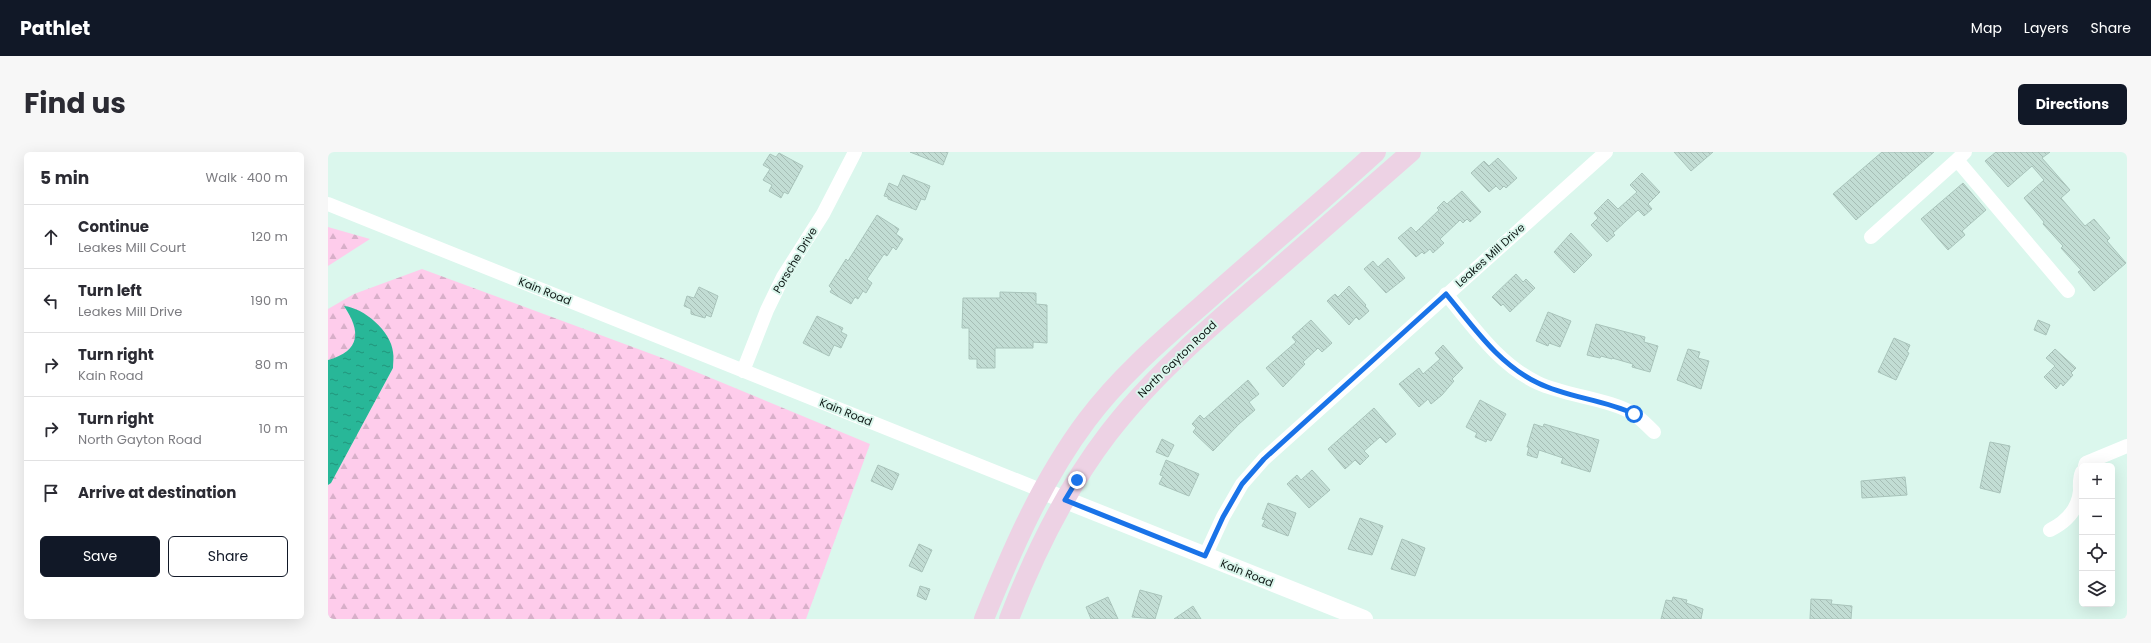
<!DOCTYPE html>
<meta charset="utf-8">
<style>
body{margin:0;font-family:Poppins,sans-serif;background:#f7f7f7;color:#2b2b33}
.controls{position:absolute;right:12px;bottom:12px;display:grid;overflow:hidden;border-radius:6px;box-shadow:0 4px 16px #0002}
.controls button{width:36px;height:36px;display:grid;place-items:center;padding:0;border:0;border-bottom:1px solid #e1e1e2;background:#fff;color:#2b2b33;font:20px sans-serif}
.stop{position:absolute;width:12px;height:12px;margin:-9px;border:3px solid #1a73e8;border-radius:50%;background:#fff}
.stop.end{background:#1a73e8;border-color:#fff;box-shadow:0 1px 4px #0008}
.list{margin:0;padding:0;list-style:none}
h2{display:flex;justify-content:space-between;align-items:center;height:52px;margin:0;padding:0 16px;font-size:17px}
h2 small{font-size:13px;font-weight:400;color:#7c7c81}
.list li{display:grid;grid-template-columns:26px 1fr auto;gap:12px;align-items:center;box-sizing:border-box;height:64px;padding:0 16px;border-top:1px solid #e1e1e2}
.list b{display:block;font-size:15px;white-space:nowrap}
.list p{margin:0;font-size:13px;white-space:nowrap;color:#7c7c81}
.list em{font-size:13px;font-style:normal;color:#7c7c81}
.actions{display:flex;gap:8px;padding:12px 16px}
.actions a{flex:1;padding:9px 0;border:1px solid #111827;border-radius:6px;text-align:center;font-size:14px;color:#111827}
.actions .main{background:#111827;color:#fff}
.icon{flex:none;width:22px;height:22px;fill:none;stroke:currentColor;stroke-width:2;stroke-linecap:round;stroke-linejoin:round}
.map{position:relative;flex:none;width:1799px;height:467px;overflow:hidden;border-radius:6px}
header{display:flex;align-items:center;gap:24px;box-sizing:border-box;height:56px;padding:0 20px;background:#111827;color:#fff}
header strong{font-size:19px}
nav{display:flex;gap:22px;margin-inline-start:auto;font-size:14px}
.intro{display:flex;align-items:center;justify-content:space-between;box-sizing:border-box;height:96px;padding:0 24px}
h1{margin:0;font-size:28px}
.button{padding:10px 18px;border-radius:6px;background:#111827;color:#fff;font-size:14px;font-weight:700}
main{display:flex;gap:24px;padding:0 24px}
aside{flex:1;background:#fff;border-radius:6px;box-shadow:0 4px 16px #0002}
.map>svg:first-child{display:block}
.forest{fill:url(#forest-firs)}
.water{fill:url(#water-ripples)}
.building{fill:url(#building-back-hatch);stroke:#a9c4bb}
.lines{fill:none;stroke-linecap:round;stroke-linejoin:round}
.minor{stroke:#fff;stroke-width:14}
.tertiary{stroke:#fff;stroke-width:18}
.secondary{stroke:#edd2e4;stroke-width:20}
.route{stroke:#1a73e8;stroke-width:5}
.labels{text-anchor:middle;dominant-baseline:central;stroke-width:4;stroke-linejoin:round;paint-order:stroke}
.street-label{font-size:11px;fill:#0f1916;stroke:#dbf7ed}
</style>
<header>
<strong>Pathlet</strong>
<nav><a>Map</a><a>Layers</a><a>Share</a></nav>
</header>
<div class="intro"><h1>Find us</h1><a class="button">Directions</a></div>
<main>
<aside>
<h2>5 min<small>Walk · 400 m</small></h2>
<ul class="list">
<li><svg class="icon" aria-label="ahead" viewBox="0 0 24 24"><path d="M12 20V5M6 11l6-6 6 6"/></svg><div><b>Continue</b><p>Leakes Mill Court</p></div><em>120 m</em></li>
<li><svg class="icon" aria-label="left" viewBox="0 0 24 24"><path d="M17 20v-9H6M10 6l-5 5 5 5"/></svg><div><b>Turn left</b><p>Leakes Mill Drive</p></div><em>190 m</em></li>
<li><svg class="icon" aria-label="right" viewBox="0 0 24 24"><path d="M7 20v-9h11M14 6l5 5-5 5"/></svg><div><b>Turn right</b><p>Kain Road</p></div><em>80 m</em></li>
<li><svg class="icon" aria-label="right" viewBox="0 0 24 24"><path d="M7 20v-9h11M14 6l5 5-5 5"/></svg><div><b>Turn right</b><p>North Gayton Road</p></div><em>10 m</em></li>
<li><svg class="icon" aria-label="arrive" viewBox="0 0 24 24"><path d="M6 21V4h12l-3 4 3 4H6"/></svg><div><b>Arrive at destination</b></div></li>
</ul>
<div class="actions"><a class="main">Save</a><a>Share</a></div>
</aside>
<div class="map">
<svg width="1799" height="467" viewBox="0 0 1799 467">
<defs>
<pattern id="forest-firs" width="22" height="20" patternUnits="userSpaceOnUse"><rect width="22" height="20" fill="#fecceb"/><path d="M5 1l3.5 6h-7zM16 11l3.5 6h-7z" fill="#d8afc9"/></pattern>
<pattern id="water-ripples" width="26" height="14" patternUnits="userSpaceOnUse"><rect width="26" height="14" fill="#28b798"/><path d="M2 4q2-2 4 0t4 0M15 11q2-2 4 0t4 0" fill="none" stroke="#21947b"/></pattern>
<pattern id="building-back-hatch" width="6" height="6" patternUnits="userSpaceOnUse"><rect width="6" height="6" fill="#c2ddd4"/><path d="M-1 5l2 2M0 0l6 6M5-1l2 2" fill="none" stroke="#a6bdb5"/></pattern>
</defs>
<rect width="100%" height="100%" fill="#dbf7ed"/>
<path class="forest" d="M0,75l42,12 -42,27z
M94,117l243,90 205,85 -64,175h-478v-134l3,-2 62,-115v-17l-49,-45c3,6 9,12 11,19 6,19 -10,31 -27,35v-51l26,-15z"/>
<path class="water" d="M16,154c20,2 47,25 49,46 1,5 0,11 0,16l-62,115 -3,2v-125c33,-9 33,-29 16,-54z"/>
<path class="building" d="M582,0h38l-5,13z
M1346,0h39l-22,19z
M1554,0h52l-78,68 -23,-26z
M1668,0h54l-8,6 28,32 -9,8 24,28 9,-7 16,19 -3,3 19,22 -32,28 -16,-19 3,-2 -20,-22 2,-2 -20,-22 1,-2 -20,-24 20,-18 -12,-14 -24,21 -23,-26z
M451,1l24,13 -15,28 -4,-2 -3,6 -12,-7 3,-6 -9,-5 7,-11 -7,-4 7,-11 6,3z
M1170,6l19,20 -11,10 -2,-2 -4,4 -4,-4 -7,6 -18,-19 13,-12 5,5z
M1314,21l18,19 -12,12 4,5 -8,7 -6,-6 -25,23 2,2 -8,7 -16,-17 7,-7 -4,-5 14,-14 10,10 19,-17 -7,-7z
M575,23l27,11 -5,14 -4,-1 -5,11 -28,-11v-2l-4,-1 5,-13 9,4z
M1635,31l23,27 -24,21 3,4 -17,15 -27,-31z
M1134,39l19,21 -11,10 -3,-3 -4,4 -3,-3 -20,19 4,4 -11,10 -3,-4 -6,5 -2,-2 -6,5 -18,-19 13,-11 5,5 23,-22 -2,-2 7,-7 3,3z
M549,63l22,14 -3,5 7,5 -7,11 -3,-3 -6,9 -3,-2 -4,6 -13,19 5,4 -6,10 -3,-2 -5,8 -3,-2 -4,7 -21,-12 2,-3 -3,-3 17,-27 2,2z
M1243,81l21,22 -18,18 -20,-21z
M1060,106l17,20 -19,15 -22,-24 9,-8 5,6z
M1188,122l7,8 3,-3 9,9 -25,24 -7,-8 -2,2 -9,-9z
M1021,134l17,19 -1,1 4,5 -10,9 -3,-3 -7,8 -22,-24 8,-7 3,3z
M371,135l19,9 -7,21 -5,-2 -1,3 -14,-4v-5l-7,-3 3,-10 7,2z
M672,140l36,1v11l11,1v38l-14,-1v6h-38v20h-18v-9h-8v-31h-7l1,-30h37z
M1220,160l23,9 -11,26 -11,-4 -1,3 -12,-5z
M489,164l26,12 -2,4 6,3 -6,13 -7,-3 -5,11 -26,-13z
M983,168l21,23 -10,9 -4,-4 -15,14 2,2 -22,23 -17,-19 30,-26 -4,-5z
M1710,168l12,5 -4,10 -12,-5z
M1268,172l49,13 -1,5 14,4 -8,26 -18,-5 1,-3 -21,-6v1l-11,-3 -1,2 -13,-3z
M1566,186l16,7 -3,7 2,1 -13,27 -18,-8z
M1115,193l20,23 -11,11 2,2 -12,14 -11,9 -3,-5 -9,8 -20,-23 20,-16 4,6 17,-15 -5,-6z
M1360,197l12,3 -2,6 11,3 -8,28 -24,-9z
M1727,197l21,19 -5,5 2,2 -10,11 -2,-3 -5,6 -12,-12 11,-11 -9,-8z
M920,228l11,14 -10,8 6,8 -16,14 -26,27 -20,-19 3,-4 -4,-4 8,-9 4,4z
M1152,248l26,14 -15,27 -4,-2 -1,3 -11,-5 2,-4 -11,-6z
M1046,256l22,26 -10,9 -6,-6 -16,14 5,5 -9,9 -5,-5 -10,9 -17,-20z
M1206,272l9,3 1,-3 55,16 -9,32 -29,-9 2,-5 -24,-8 -2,8 -10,-3 2,-8h-2z
M834,287l12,6 -6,12 -12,-5z
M1662,290l20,4 -10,47 -20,-5z
M838,308l33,14 -10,22 -30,-12 4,-8 -3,-1z
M550,313l21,9 -7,16 -21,-9z
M984,318l18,20 -21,18 -22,-24 10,-9 4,5z
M1577,325l2,18 -45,3 -1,-17z
M940,351l28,10 -8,23 -26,-10 3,-6 -3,-1z
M1032,366l23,8 -11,29 -24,-6z
M1074,387l23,9 -10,28 -24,-7z
M591,392l13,6 -10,22 -13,-6z
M592,434l10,3 -4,11 -9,-4z
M812,438l22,6 -7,23 -23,-2z
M780,445l10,22h-27l-5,-12z
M1345,445l14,3 -1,3 17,6 -2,10h-40l5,-19 6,1z
M1483,447l21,1 -1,4 21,2 -1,13h-41z
M865,454l8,13h-27z"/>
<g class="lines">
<path class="minor" d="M1637,0l-8,8 111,131
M0,52l715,287
M1543,85l86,-77
M1118,142c27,32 52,70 92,89 28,13 72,16 96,31 7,5 14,12 20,18
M415,219l24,-61 16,-33 40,-63 32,-62
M1757,314l1,-3 41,-17
M1722,378c16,-8 28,-20 30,-39 0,-6 -1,-12 2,-19
M877,404l18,-39 19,-33 22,-25 342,-307"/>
<path class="tertiary" d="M715,339l321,128"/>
<path class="secondary" d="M656,467c28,-69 58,-139 103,-199 32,-43 74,-79 114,-114 58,-52 118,-102 175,-154
M681,467c25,-65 57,-130 99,-185 45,-59 103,-108 159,-156 48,-42 96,-84 144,-126"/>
</g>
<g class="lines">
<path class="route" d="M749,328l-12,20 140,56 18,-39 19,-33 22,-25 182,-165c27,32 52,70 92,89 30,15 65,16 96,31"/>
</g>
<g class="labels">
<g class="street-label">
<text transform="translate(1162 103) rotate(-42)">Leakes Mill Drive</text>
<text transform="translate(467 108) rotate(-59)">Porsche Drive</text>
<text transform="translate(217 139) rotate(22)">Kain Road</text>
<text transform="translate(849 207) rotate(-44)">North Gayton Road</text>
<text transform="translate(518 260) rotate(22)">Kain Road</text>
<text transform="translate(919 421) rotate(22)">Kain Road</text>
</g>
</g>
</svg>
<div class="controls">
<button>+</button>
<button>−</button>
<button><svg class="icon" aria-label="locate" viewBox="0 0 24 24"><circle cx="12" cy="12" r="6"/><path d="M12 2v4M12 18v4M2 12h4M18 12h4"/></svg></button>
<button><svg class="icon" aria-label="layers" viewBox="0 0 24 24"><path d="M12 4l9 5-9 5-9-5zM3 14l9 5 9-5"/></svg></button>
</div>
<div class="stop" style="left:1306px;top:262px"></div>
<div class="stop end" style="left:749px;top:328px"></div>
</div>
</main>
